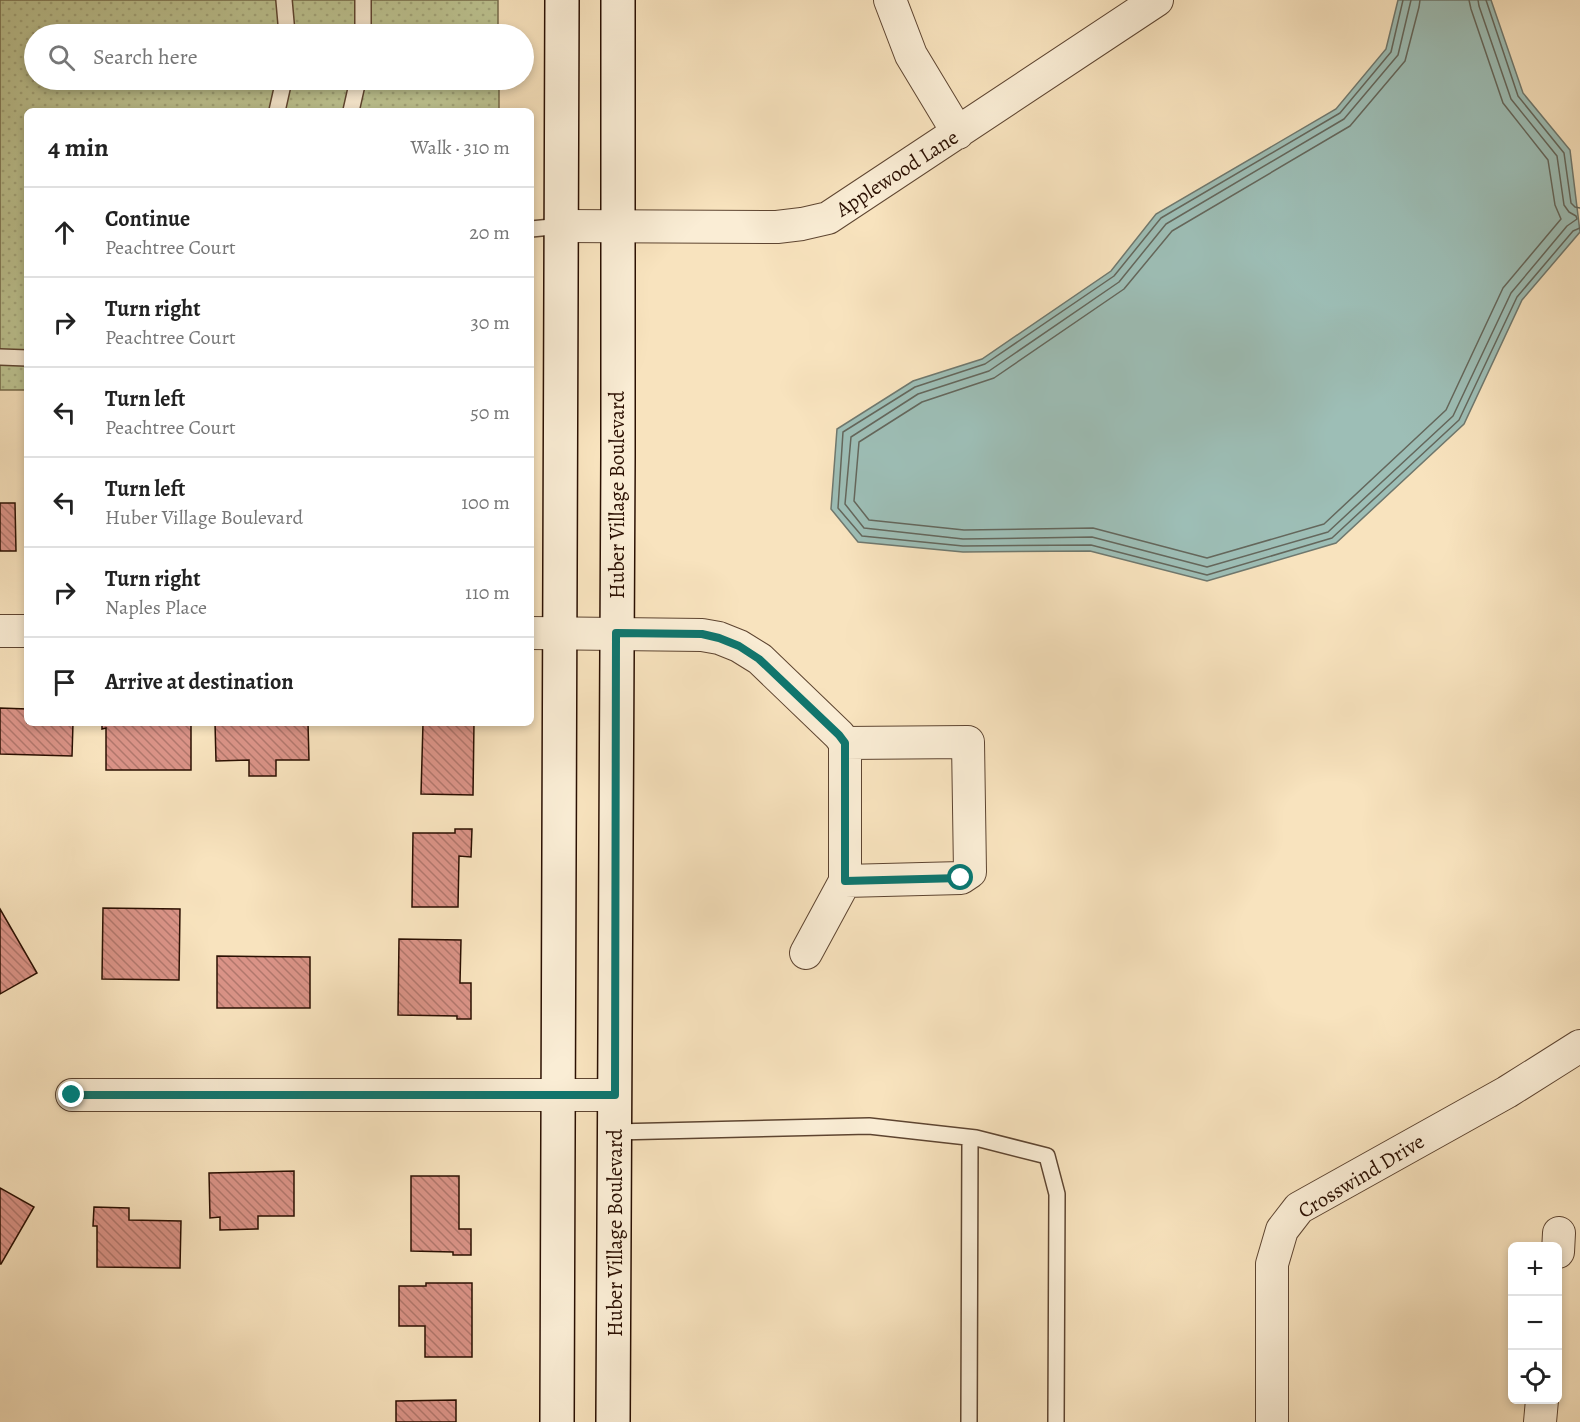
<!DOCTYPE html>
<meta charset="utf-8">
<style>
body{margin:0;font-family:Alegreya,serif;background:#f6f6f6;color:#222}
.controls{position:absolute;right:18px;bottom:18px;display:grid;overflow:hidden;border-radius:9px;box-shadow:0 3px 9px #0003}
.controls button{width:54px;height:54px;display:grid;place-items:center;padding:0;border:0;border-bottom:2px solid #e0e0e0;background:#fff;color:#222;font:30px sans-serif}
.stop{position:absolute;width:18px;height:18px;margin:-14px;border:4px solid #0f766e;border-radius:50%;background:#fff}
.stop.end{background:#0f766e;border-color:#fff;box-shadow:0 2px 6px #0008}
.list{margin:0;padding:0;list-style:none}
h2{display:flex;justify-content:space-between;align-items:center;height:78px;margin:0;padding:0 24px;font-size:26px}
h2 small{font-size:20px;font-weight:400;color:#767676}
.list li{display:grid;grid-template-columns:39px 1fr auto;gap:18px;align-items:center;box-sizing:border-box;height:90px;padding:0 24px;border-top:2px solid #e0e0e0}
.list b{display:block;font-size:22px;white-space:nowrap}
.list p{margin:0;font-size:20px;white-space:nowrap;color:#767676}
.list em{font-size:20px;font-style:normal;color:#767676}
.icon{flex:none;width:33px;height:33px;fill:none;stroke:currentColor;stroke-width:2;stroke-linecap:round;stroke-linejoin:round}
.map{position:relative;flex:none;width:1580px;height:1422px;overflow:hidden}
.search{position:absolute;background:#fff;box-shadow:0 3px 9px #0003;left:24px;top:24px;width:510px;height:66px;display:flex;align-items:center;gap:15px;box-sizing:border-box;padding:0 21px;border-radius:33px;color:#767676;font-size:22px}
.panel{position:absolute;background:#fff;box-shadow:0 3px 9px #0003;left:24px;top:108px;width:510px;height:618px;border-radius:9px}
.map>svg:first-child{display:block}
.park{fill:url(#park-dots);stroke:#746a4a;stroke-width:1.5}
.water{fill:#9dbeb6;stroke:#6f786e;stroke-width:1.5}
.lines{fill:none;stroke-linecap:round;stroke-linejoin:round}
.shore{stroke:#64675c;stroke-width:1.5}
.building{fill:url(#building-back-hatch);stroke:#2b1002;stroke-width:1.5}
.lane-casing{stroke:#5e4531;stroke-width:18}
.street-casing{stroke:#5e4531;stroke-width:34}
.secondary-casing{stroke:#2b1002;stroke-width:36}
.lane{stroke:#faedd5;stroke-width:15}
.street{stroke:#faedd5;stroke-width:32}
.secondary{stroke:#faedd5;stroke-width:33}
.route{stroke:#0f766e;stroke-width:8}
.labels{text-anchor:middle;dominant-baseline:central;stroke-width:5;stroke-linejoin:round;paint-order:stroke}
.street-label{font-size:21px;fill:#2b1002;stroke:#faedd5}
</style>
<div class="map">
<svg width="1580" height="1422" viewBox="0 0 1580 1422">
<defs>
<pattern id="park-dots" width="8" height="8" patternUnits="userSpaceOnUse" patternTransform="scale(1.5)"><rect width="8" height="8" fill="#bdc492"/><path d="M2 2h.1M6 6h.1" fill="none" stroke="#a3a77c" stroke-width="1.8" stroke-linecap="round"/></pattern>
<pattern id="building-back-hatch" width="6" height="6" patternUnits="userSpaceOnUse" patternTransform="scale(1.5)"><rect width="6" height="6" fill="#da9387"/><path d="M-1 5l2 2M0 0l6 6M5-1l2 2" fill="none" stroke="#b1776c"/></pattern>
</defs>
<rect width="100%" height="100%" fill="#f8e3be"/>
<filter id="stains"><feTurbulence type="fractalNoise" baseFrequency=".00333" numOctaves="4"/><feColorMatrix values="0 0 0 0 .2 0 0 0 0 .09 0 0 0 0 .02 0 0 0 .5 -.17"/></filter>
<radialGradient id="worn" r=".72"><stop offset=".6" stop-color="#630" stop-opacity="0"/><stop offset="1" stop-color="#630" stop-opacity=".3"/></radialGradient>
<path class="park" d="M0,0h498v34h-464v46h465v31h-472v279h-27z"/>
<path class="water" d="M1398,0h93l32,93 47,57 10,82 -58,68 -58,124 -128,119 -129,38 -117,-30 -127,1 -105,-10 -27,-33 6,-80 76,-48 69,-22 129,-88 45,-57 180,-105 50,-60z"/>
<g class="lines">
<path class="shore" d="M1403,0l-12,52 -51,61 -179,105 -47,58 -129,88 -70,23 -72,45 -5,76 24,28 101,10 128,-1 116,30 125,-37 127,-118 58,-123 56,-66 7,-3
M1411,0l-13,55 -54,64 -178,105 -47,58 -130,89 -71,23 -67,43 -6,67 19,24 99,11 129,-2 115,30 121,-35 125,-116 58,-123 56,-67 10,-7 -1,-3 -7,-4 -5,-7 -7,-49 -46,-57 -32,-93 -1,-6
M1420,0l-1,7 -14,54 -55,65 -178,105 -48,58 -130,89 -72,24 -63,40 -5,59 15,19 95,10 129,-2 114,30 117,-34 122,-114 57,-122 58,-69 -6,-14 -7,-45 -45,-57 -32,-94 -2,-9
M1486,0l32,96 46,57 7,50 4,4 5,1"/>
</g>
<path class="building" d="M0,503h15l1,48h-16z
M0,708l27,1v14h46l-1,33 -72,-2z
M102,723h89v47h-85v-42l-4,1z
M215,723h93l1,37h-33v16h-27v-16l-33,1z
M423,723h51l-1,72 -52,-1z
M455,829h17l-1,28 -12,-1 -1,51h-46l1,-74h42z
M103,908l77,1 -1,71 -77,-1z
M0,909l37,64 -37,21z
M399,939l62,1 -1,43h11v36h-14v-3l-59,-1z
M217,956l93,1v51h-93z
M294,1171v45h-36v13l-38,1v-13l-10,1 -1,-45z
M411,1176h48v53h12v26h-18v-3l-42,-1z
M0,1188l34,19 -33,57h-1z
M94,1207l35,1v12l52,1 -1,47 -83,-1v-41h-4z
M426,1283h46v74h-47v-31h-26v-40h27z
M456,1400v22h-60v-21z"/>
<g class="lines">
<defs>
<path id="lane" d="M284,0l3,34
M363,0v34
M277,111l7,-31
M351,111l7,-31
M531,229l31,-3
M0,357l27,1
M615,1132l254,-6 107,12 71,18 10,38 -1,228
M969,1422l1,-284"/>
<path id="street" d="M890,0l21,55 47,78
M562,226l215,1 25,-3 26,-6 329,-218
M0,631h27
M531,633l171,2 17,3 20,8 21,13 79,76 6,8v138l-39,72
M845,743l123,-1 2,130 -9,6 -116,3
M72,1095h543
M1558,1252l1,-19
M1272,1422v-158l10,-34 17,-22 208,-116 73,-46
M1540,1422l2,-22"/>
<path id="secondary" d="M557,1422l5,-1422
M613,1422l5,-965v-457"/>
</defs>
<use href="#lane" class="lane-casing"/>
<use href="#street" class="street-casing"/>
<use href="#secondary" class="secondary-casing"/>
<use href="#lane" class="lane"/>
<use href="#street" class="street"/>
<use href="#secondary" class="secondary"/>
</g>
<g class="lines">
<path class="route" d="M72,1095h543l1,-462 86,1 17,4 20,8 20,13 80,76 6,8v138l116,-3"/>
</g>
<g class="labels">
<g class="street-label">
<text transform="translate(897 173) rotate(-33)">Applewood Lane</text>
<text transform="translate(617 495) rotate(-90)">Huber Village Boulevard</text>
<text transform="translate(1361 1176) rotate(-31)">Crosswind Drive</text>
<text transform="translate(615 1233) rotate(-90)">Huber Village Boulevard</text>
</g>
</g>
<rect width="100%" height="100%" filter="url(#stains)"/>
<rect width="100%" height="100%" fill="url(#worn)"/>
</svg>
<div class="controls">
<button>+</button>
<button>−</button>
<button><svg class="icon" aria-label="locate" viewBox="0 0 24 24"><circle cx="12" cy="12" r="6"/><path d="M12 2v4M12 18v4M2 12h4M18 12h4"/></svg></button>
</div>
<div class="stop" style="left:961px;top:878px"></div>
<div class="stop end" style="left:72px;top:1095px"></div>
<div class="search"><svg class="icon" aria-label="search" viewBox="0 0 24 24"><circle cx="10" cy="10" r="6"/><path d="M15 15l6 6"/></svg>Search here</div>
<section class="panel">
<h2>4 min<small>Walk · 310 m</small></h2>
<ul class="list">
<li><svg class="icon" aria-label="ahead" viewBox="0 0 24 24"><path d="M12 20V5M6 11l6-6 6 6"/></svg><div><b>Continue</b><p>Peachtree Court</p></div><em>20 m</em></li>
<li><svg class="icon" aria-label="right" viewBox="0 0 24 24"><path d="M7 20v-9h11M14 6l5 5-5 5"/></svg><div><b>Turn right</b><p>Peachtree Court</p></div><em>30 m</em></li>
<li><svg class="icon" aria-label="left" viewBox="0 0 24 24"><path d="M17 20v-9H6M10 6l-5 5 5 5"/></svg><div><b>Turn left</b><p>Peachtree Court</p></div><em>50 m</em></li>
<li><svg class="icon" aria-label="left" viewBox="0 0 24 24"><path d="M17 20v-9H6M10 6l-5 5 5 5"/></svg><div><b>Turn left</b><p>Huber Village Boulevard</p></div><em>100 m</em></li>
<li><svg class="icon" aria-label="right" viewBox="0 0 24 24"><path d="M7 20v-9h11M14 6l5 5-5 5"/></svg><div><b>Turn right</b><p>Naples Place</p></div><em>110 m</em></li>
<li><svg class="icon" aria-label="arrive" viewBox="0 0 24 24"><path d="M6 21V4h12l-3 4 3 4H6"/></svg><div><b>Arrive at destination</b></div></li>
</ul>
</section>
</div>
